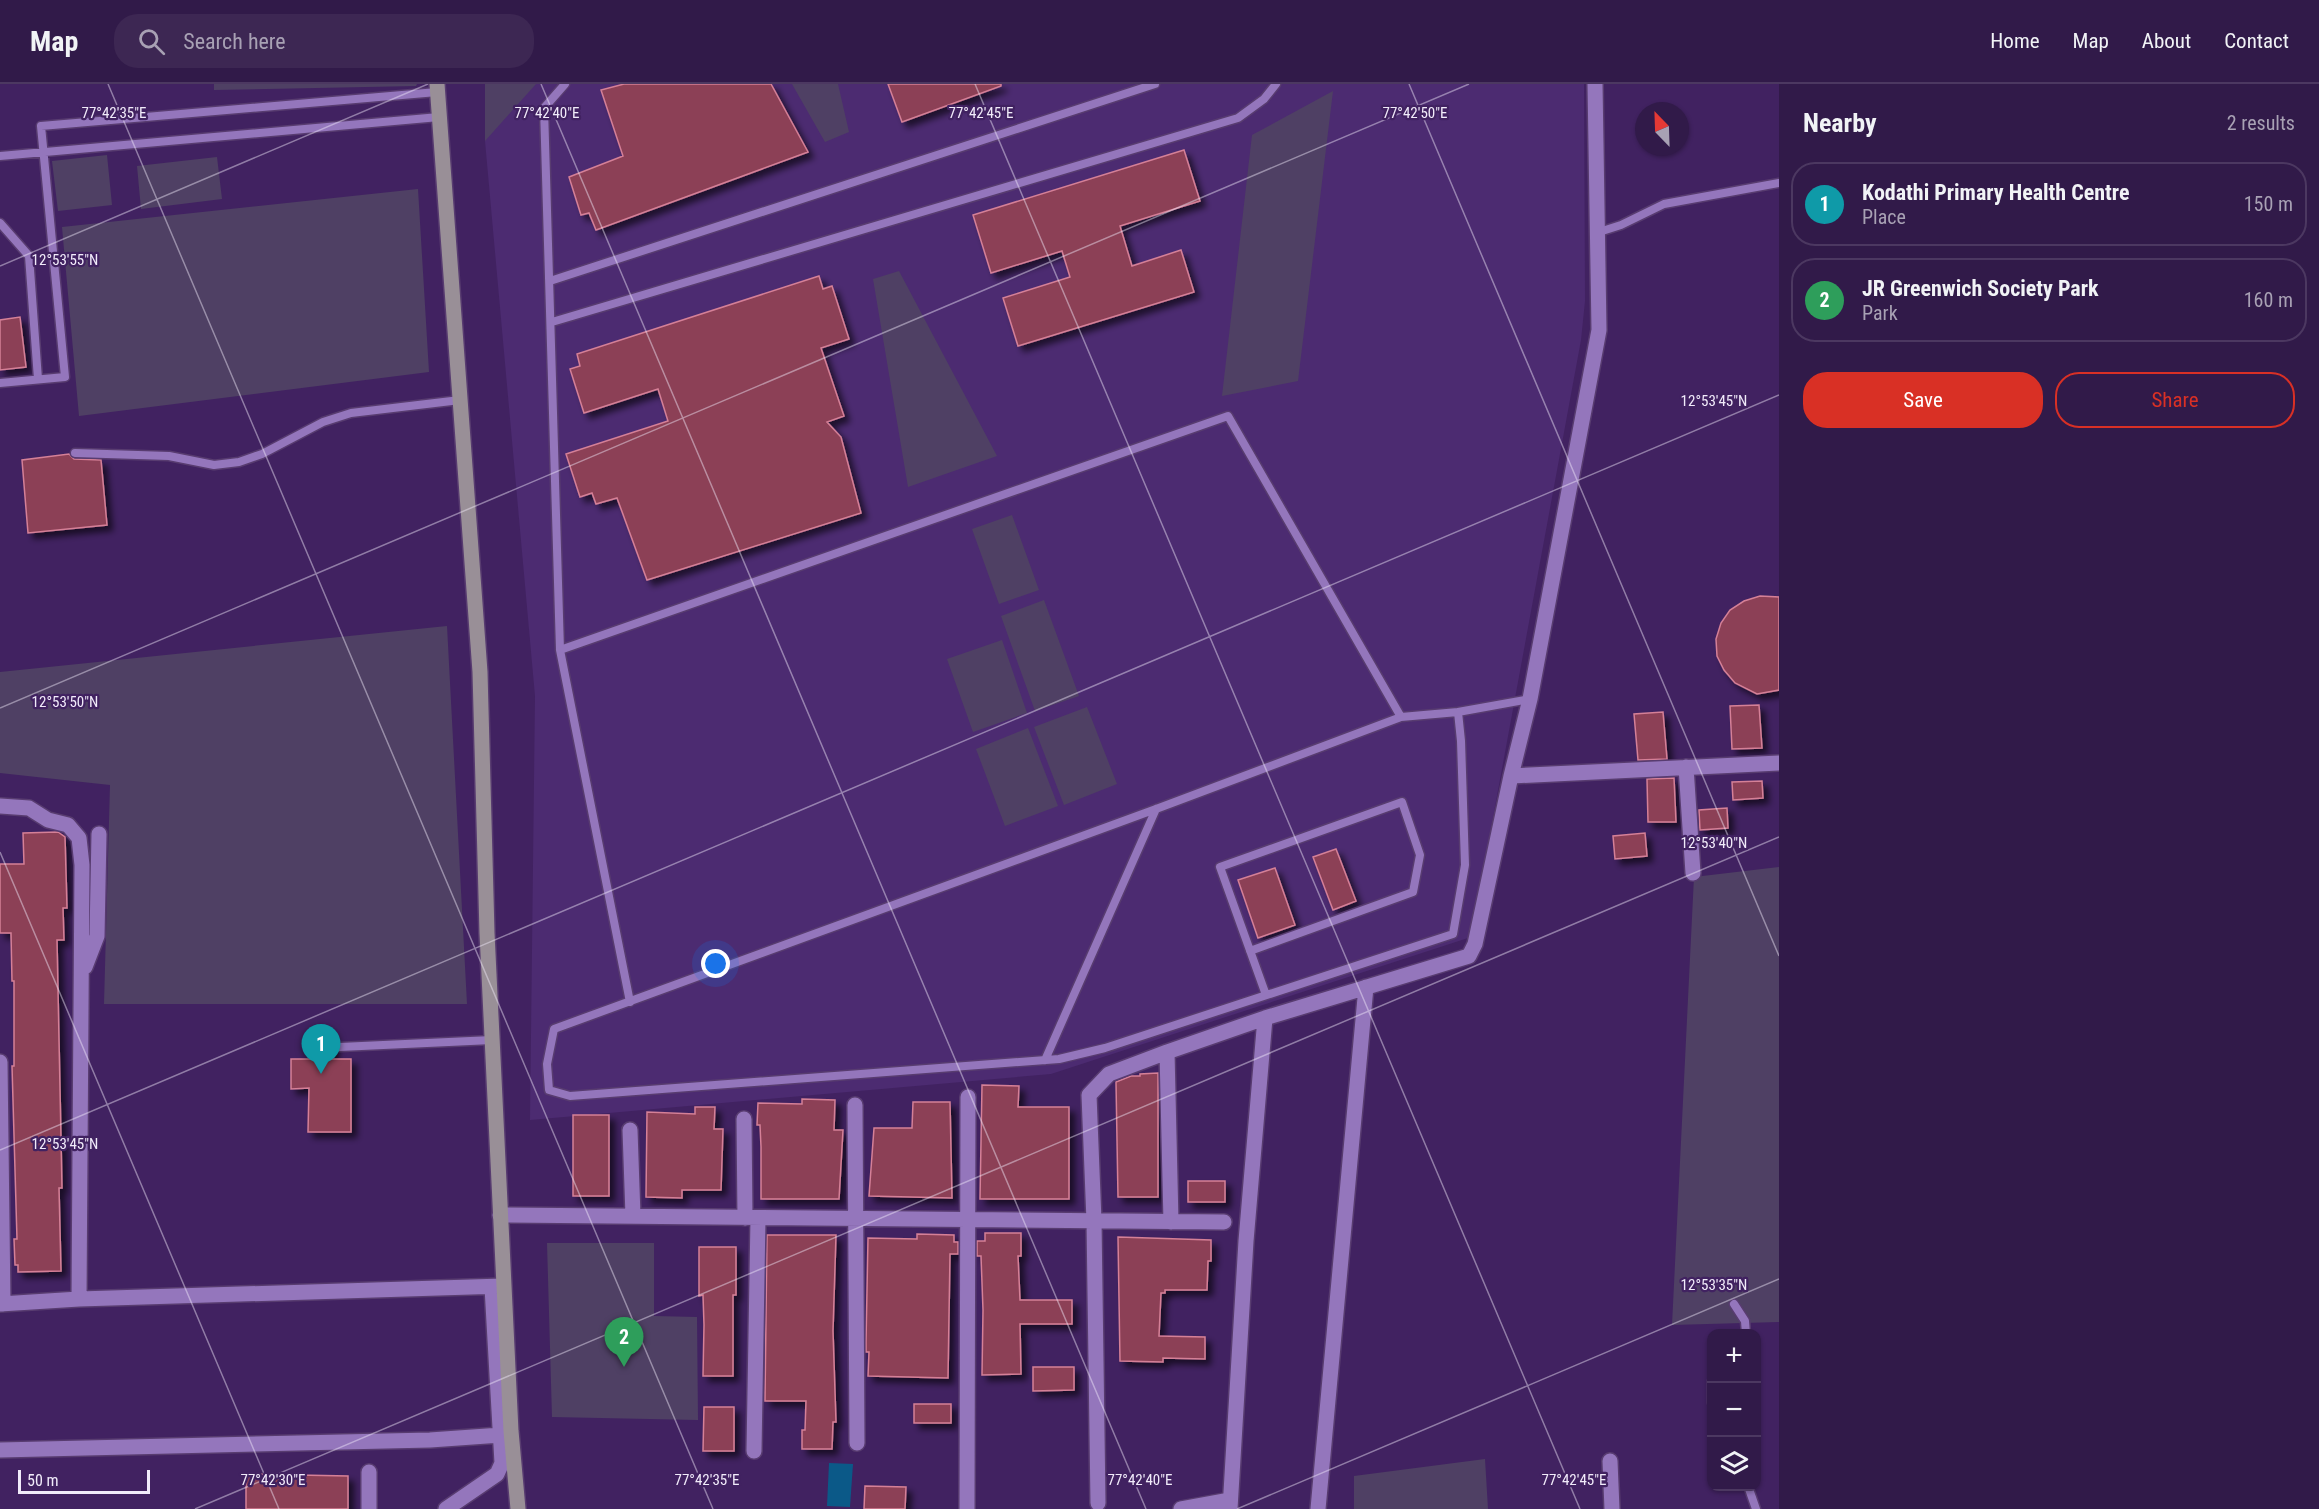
<!DOCTYPE html>
<meta charset="utf-8">
<style>
body{margin:0;font-family:"Roboto Condensed",sans-serif;background:#3d2753;color:#f1f3f6}
.controls{position:absolute;right:18px;bottom:18px;display:grid;overflow:hidden;border-radius:12px;box-shadow:0 2px 4px #0004}
.controls button{width:54px;height:54px;display:grid;place-items:center;padding:0;border:0;border-bottom:2px solid #4c3861;background:#311a49;color:#f1f3f6;font:30px sans-serif}
.compass{position:absolute;left:1635px;top:18px;width:54px;height:54px;border-radius:50%;background:#311a49;box-shadow:0 2px 4px #0004;rotate:337deg}
.scale{position:absolute;left:18px;bottom:15px;width:132px;box-sizing:border-box;padding-left:6px;border:3px solid #f1ebfa;border-top:0;font-size:16px;line-height:21px;white-space:nowrap;color:#f1ebfa;-webkit-text-stroke:4px #412261;paint-order:stroke}
.you{position:absolute;left:716px;top:880px;width:21px;height:21px;margin:-15px;border:4px solid #fff;border-radius:50%;background:#1a73e8;box-shadow:0 0 0 9px #1a73e833}
.badge{display:grid;place-items:center;width:39px;height:39px;border-radius:50%;background:#d93025;color:#fff;font-size:20px;font-weight:700}
.pin{position:absolute;translate:-50% -50px;filter:drop-shadow(0 2px 3px #0008)}
.pin::after{content:'';position:absolute;top:32px;width:21px;height:18px;background:inherit;clip-path:polygon(0 0,100% 0,50% 100%)}
.list{margin:0;padding:0;list-style:none}
h2{display:flex;justify-content:space-between;align-items:center;height:78px;margin:0;padding:0 24px;font-size:26px}
h2 small{font-size:20px;font-weight:400;color:#a8a1b4}
.list li{display:grid;grid-template-columns:39px 1fr auto;gap:18px;align-items:center;box-sizing:border-box;height:84px;margin:0 12px 12px;padding:0 12px;border:2px solid #4c3861;border-radius:24px}
.list b{display:block;font-size:22px;white-space:nowrap}
.list p{margin:0;font-size:20px;white-space:nowrap;color:#a8a1b4}
.list em{font-size:20px;font-style:normal;color:#a8a1b4}
.actions{display:flex;gap:12px;padding:18px 24px}
.actions a{flex:1;padding:14px 0;border:2px solid #d93025;border-radius:24px;text-align:center;font-size:21px;color:#d93025}
.actions .main{background:#d93025;color:#fff}
.icon{flex:none;width:33px;height:33px;fill:none;stroke:currentColor;stroke-width:2;stroke-linecap:round;stroke-linejoin:round}
.map{position:relative;flex:none;width:1779px;height:1425px;overflow:hidden}
header{display:flex;align-items:center;gap:36px;box-sizing:border-box;height:84px;padding:0 30px;background:#311a49;border-bottom:2px solid #4c3861}
header strong{font-size:28px}
nav{display:flex;gap:33px;margin-inline-start:auto;font-size:21px}
.search{width:420px;height:54px;background:#3d2753;display:flex;align-items:center;gap:15px;box-sizing:border-box;padding:0 21px;border-radius:24px;color:#a8a1b4;font-size:22px}
main{display:flex}
aside{flex:1;background:#311a49}
.map>svg:first-child{display:block}
.built{fill:#4c2b71}
.green{fill:#4f4064}
.water{fill:#0b5988}
.building{fill:#8c3f56;stroke:#d58097;stroke-width:1.5;filter:url(#shadow)}
.lines{fill:none;stroke-linecap:round;stroke-linejoin:round}
.lane-casing{stroke:#583c70;stroke-width:11}
.street-casing{stroke:#583c70;stroke-width:18}
.secondary-casing{stroke:#583c70;stroke-width:18}
.lane{stroke:#9476bc;stroke-width:8}
.street{stroke:#9476bc;stroke-width:15}
.secondary{stroke:#998f97;stroke-width:15}
.ticks{fill:none;stroke:#f1ebfa;stroke-width:1.5;stroke-opacity:0.45}
.ticks-label{font-size:15px;text-anchor:middle;fill:#f1ebfa;stroke:#412261;stroke-width:4.5;stroke-linejoin:round;paint-order:stroke}
</style>
<header>
<strong>Map</strong>
<div class="search"><svg class="icon" aria-label="search" viewBox="0 0 24 24"><circle cx="10" cy="10" r="6"/><path d="M15 15l6 6"/></svg>Search here</div>
<nav><a>Home</a><a>Map</a><a>About</a><a>Contact</a></nav>
</header>
<main>
<div class="map">
<svg width="1779" height="1425" viewBox="0 0 1779 1425">
<defs>
<filter id="shadow"><feDropShadow dx="5.5" dy="5.5" stdDeviation="3" flood-color="#0009"/></filter>
</defs>
<rect width="100%" height="100%" fill="#412261"/>
<path class="built" d="M485,0h1099l1,217 -4,39 -110,597 -420,137 -521,46 5,-424 -50,-555z"/>
<path class="green" d="M214,0h203l-1,2 -202,4z
M485,0h51l-51,57z
M792,0h46l11,48 -24,10z
M1333,7l-35,290 -76,15 30,-261z
M107,71l5,50 -54,6 -6,-50z
M217,73l5,42 -81,10 -4,-43z
M418,105l11,183 -350,44 -17,-189z
M899,187l98,185 -89,31 -35,-208z
M1012,431l27,75 -40,14 -27,-75z
M1044,516l35,96 -44,15 -34,-95z
M447,542l20,378h-363l6,-219 -110,-12v-101z
M1002,556l25,73 -54,19 -26,-73z
M1087,623l30,77 -53,21 -30,-78z
M1028,644l30,78 -53,20 -29,-77z
M1779,783v455l-107,3 22,-448z
M547,1159h107v73l43,1 1,103 -146,-3z
M1485,1375l3,50h-134v-33z"/>
<path class="water" d="M829,1379l24,1 -3,43 -23,-1z"/>
<path class="building" d="M624,0h147l37,68 -212,78 -7,-17 -8,2 -12,-38 54,-21 -22,-66z
M888,0h113v2l-99,36z
M1184,66l16,51 -80,25 12,40 49,-16 13,42 -176,54 -15,-48 67,-21 -8,-26 -71,22 -18,-58z
M819,192l4,13 9,-3 17,53 -28,9 23,68 -17,6 14,15 20,76 -214,67 -30,-82 -21,6 -4,-11 -12,4 -14,-43 102,-33 -10,-32 -74,24 -14,-44 10,-3 -3,-12z
M20,233l6,50 -26,3v-50z
M69,370l5,5 27,1 6,65 -79,8 -6,-73z
M1760,512l19,1v93l-22,4 -22,-11 -11,-13 -7,-14 -1,-17 5,-16 9,-13 14,-9z
M1759,621l3,43 -30,1 -2,-43z
M1663,628l4,47 -29,1 -4,-46z
M1674,694l2,44h-28l-1,-43z
M1762,697l1,17 -30,2 -1,-18z
M1727,724l1,20 -28,2 -1,-20z
M58,748l7,5 2,71h-4l1,32h-7l5,248h-3l2,83 -43,1v-7h-3l-1,-26h3l-5,-173h2v-85h-2l-1,-48h-11v-69h24l-1,-31z
M1645,749l2,23 -32,3 -2,-23z
M1336,765l20,52 -23,9 -20,-53z
M1275,784l20,57 -37,13 -20,-58z
M318,959h14v16h19v73h-43l1,-44 -18,1v-30h26z
M1158,989v124h-40l-2,-115 15,-6h9v-2z
M982,1001l37,1 -1,21h51v92h-89z
M802,1015l33,1 -1,30h9l-4,69h-78v-52l-1,-22h-3l1,-22 44,1z
M913,1018h37l2,96 -83,-2 5,-68h38z
M695,1023h20l-1,22h9l-2,61h-39v8l-36,-1 1,-85 48,2z
M573,1031h36v81h-36z
M1188,1097h37v21h-37z
M985,1149h36v23h-3l2,44h52v24h-52l1,50 -39,1 1,-65 -2,-54h-4v-15h8z
M917,1150l37,1v7h4v12h-8l-2,124 -80,-2 1,-24h-3v-9l2,-105 49,1z
M767,1151h69l-3,96 3,91h-3l-1,27h-30v-19h3l1,-29h-41z
M1118,1153l93,3v21h-3l-1,29h-42v3h-4l-2,43 46,1v22l-42,-1v4l-43,-1z
M699,1163h37v48h-3v81h-30l1,-51 -1,-30 -4,1z
M1033,1283h41v23l-41,1z
M914,1320h37v19h-37z
M704,1323h30v44h-31z
M246,1390l102,2v33h-102z
M865,1402l41,1 -1,22h-41z"/>
<g class="lines">
<defs>
<path id="lane" d="M565,0l-21,24 16,542 70,352
M0,72l439,-39
M0,139l29,33 9,123
M1596,149l25,-8 43,-21 115,-21
M550,197l605,-197
M552,238l686,-204 26,-19 12,-15
M0,299l65,-6 -24,-251 396,-34
M75,369l94,3 45,9 25,-3 23,-8 61,-32 28,-9 109,-13
M560,566l668,-234 173,301
M1458,628l3,29 4,124 -12,69 -348,114 -46,11 -489,37 -21,-6 -2,-26 7,-35 602,-220 245,-92z
M1458,628l72,-13
M1250,867l163,-59 7,-37 -18,-53 -182,65 46,128
M340,963l152,-7
M1045,976l111,-251
M1734,1220l11,17 1,13
M1712,1297v22
M1748,1402l8,23"/>
<path id="street" d="M1686,683l7,106
M1511,692l268,-13
M0,722l29,2 19,12 20,5 11,13 3,27 -3,434
M85,883l12,-31 2,-102
M1167,968l4,170
M0,978l3,242
M855,1021l2,338
M744,1035l1,99
M630,1046l3,86
M500,1131l724,7
M0,1220l79,-5 424,-13
M0,1366l430,-10 71,-5
M754,1367l4,-233
M1610,1377l2,48
M1098,1419l-4,-282 -5,-126 20,-21 58,-22 98,-34 204,-62 6,-12 36,-168 19,-77 69,-369 -4,-246
M369,1425v-37
M446,1425l51,-35 5,-11 -10,-176
M967,1425l1,-412
M1181,1425l49,-9
M1230,1425l16,-268 19,-223
M1318,1425l48,-522"/>
<path id="secondary" d="M437,0l43,588 7,261 24,498 7,78"/>
</defs>
<use href="#lane" class="lane-casing"/>
<use href="#street" class="street-casing"/>
<use href="#secondary" class="secondary-casing"/>
<use href="#lane" class="lane"/>
<use href="#street" class="street"/>
<use href="#secondary" class="secondary"/>
</g>
<path class="ticks" d="M108,0l605,1425M541,0l605,1425M975,0l605,1425M1409,0l370,872M0,182l428,-182M0,624l1469,-624M0,768l279,657M0,1066l1779,-755M195,1425l1584,-672M1237,1425l542,-230"/>
<g class="ticks-label">
<text x="114" y="34">77°42'35"E</text>
<text x="547" y="34">77°42'40"E</text>
<text x="981" y="34">77°42'45"E</text>
<text x="1415" y="34">77°42'50"E</text>
<text x="65" y="181">12°53'55"N</text>
<text x="1714" y="322">12°53'45"N</text>
<text x="65" y="623">12°53'50"N</text>
<text x="1714" y="764">12°53'40"N</text>
<text x="65" y="1065">12°53'45"N</text>
<text x="1714" y="1206">12°53'35"N</text>
<text x="273" y="1401">77°42'30"E</text>
<text x="707" y="1401">77°42'35"E</text>
<text x="1140" y="1401">77°42'40"E</text>
<text x="1574" y="1401">77°42'45"E</text>
</g>
</svg>
<div class="controls">
<button>+</button>
<button>−</button>
<button><svg class="icon" aria-label="layers" viewBox="0 0 24 24"><path d="M12 4l9 5-9 5-9-5zM3 14l9 5 9-5"/></svg></button>
</div>
<svg class="compass" viewBox="-18 -18 36 36"><path d="M0-13l5 13h-10z" fill="#e53935"/><path d="M0 13l5-13h-10z" fill="#a8a1b4"/></svg>
<div class="scale">50 m</div>
<div class="you"></div>
<div class="pin badge" style="left:321px;top:990px;background:#0f9aa8">1</div>
<div class="pin badge" style="left:624px;top:1283px;background:#2e9e5b">2</div>
</div>
<aside>
<h2>Nearby<small>2 results</small></h2>
<ul class="list">
<li><span class="badge" style="background:#0f9aa8">1</span><div><b>Kodathi Primary Health Centre</b><p>Place</p></div><em>150 m</em></li>
<li><span class="badge" style="background:#2e9e5b">2</span><div><b>JR Greenwich Society Park</b><p>Park</p></div><em>160 m</em></li>
</ul>
<div class="actions"><a class="main">Save</a><a>Share</a></div>
</aside>
</main>
